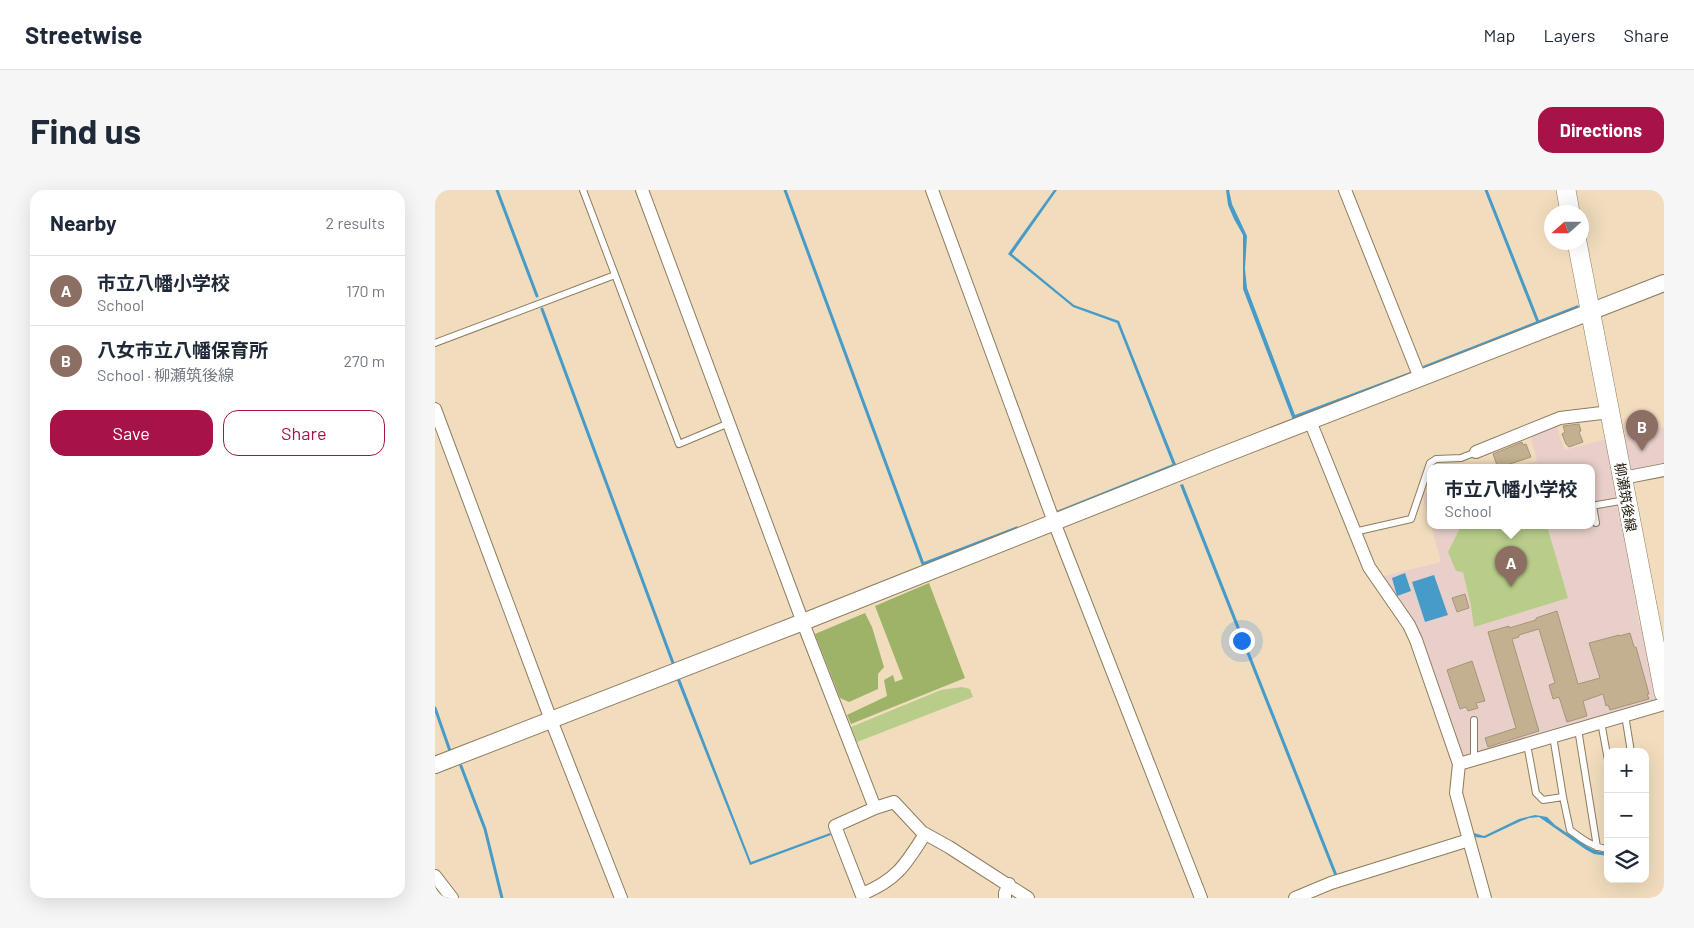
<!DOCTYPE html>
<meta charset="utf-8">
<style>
body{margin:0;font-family:Barlow,"Noto Sans JP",sans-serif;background:#f6f6f7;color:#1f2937}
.controls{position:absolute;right:15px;bottom:15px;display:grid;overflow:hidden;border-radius:10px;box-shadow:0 5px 20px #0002}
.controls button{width:45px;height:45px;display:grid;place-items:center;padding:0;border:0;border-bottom:1px solid #e0e1e3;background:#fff;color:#1f2937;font:25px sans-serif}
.compass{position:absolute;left:1109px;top:15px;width:45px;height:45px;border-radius:50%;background:#fff;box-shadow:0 5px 20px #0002;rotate:249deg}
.you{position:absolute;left:806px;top:450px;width:18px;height:18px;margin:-12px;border:4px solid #fff;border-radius:50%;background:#1a73e8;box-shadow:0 0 0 8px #1a73e833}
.badge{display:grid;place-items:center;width:32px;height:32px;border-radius:50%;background:#a71249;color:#fff;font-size:16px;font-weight:700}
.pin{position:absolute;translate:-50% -41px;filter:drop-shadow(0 1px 2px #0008)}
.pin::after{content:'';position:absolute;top:26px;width:18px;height:15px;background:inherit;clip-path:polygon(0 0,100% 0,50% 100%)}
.popup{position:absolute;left:992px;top:274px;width:168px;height:65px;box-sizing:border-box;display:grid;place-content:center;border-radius:10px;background:#fff;filter:drop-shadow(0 1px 4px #0005);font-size:16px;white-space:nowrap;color:#747a83}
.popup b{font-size:19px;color:#1f2937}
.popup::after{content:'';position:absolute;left:50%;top:100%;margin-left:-10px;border:10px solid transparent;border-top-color:#fff}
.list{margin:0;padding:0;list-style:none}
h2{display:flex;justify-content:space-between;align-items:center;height:65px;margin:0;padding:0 20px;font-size:21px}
h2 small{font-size:16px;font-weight:400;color:#747a83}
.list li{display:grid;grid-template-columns:32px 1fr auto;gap:15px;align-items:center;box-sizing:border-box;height:70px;padding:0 20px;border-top:1px solid #e0e1e3}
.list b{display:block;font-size:19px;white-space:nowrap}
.list p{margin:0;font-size:16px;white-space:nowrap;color:#747a83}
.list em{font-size:16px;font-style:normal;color:#747a83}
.actions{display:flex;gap:10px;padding:15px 20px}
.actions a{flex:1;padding:11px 0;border:1px solid #a71249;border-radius:15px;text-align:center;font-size:18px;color:#a71249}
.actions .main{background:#a71249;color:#fff}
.icon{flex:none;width:28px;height:28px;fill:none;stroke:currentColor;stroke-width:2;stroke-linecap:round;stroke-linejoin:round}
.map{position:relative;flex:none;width:1229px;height:708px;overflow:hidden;border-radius:15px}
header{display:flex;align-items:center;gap:30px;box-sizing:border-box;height:70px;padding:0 25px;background:#fff;border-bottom:1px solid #e0e1e3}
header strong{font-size:24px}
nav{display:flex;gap:28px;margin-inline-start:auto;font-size:18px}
.intro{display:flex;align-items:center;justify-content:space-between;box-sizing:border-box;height:120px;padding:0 30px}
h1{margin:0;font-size:35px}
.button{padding:12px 22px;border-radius:15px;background:#a71249;color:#fff;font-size:18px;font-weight:700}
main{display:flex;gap:30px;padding:0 30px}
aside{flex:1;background:#fff;border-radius:15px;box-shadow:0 5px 20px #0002}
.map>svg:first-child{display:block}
.education{fill:#e9cfc9}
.green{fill:#b8cd8a}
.forest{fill:#9db367}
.water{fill:#479bc8}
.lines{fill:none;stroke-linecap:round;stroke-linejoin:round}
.stream{stroke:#479bc8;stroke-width:3}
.building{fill:#c3b091;stroke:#a89578}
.service-casing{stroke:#8e7c5f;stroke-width:8}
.minor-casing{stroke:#8e7c5f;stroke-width:14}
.tertiary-casing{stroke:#8e7c5f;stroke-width:18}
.secondary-casing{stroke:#8e7c5f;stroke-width:20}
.service{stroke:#fff;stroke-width:6}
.minor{stroke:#fff;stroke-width:12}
.tertiary{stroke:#fff;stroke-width:16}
.secondary{stroke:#fff;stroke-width:19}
.labels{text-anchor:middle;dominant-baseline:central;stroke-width:4.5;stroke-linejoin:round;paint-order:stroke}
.street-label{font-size:14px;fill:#1f180c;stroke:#fff}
</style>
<header>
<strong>Streetwise</strong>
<nav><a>Map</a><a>Layers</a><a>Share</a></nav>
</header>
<div class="intro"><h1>Find us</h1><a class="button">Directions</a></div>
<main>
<aside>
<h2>Nearby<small>2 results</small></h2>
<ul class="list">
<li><span class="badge" style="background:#8d6e63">A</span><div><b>市立八幡小学校</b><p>School</p></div><em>170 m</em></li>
<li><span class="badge" style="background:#8d6e63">B</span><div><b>八女市立八幡保育所</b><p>School · 柳瀬筑後線</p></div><em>270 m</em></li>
</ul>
<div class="actions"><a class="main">Save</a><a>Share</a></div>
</aside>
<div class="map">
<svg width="1229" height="708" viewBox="0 0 1229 708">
<rect width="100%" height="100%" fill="#f1dcbd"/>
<path class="education" d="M1121,234l8,26 43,-11 30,157 -2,1 4,27 4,2 13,71 -3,5 -191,56 -40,-115 -42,-66 61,-15 -19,-69 9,-3v36h160v-58h-81l27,-7 -7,-28z
M1229,237v40l-40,7 -6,-38z"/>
<path class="green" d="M1026,336h86l21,72 -94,29 -3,-21 -8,-34 -7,-1 -8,-19z
M527,497l8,2 3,8 -116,45 -6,-15 90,-37z"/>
<path class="forest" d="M494,393l36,95 -114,46 -4,-9 40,-19 -3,-16 9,-5 2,7 8,-3 -28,-73z
M430,423l7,14 12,40 -6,7v15l-29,13 -9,-4 -25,-64z"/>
<path class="water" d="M619,0h3l-45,64 62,51 45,16 58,146 -3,1 -57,-145 -44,-16 -65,-53z
M791,0h3l3,14 15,32 -2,33 2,19 48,127 115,-43 1,3 -118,45 -50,-131v-54l-9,-16 -6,-14z
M1143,115l1,3 -155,61 -1,-3z
M748,294l154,390 31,-9 1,2 -34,10 -155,-392z
M970,383l6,18 -14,5 -5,-18z
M999,385l14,40 -23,7 -13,-40z
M245,489l71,183 79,-29 1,2 -81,30 -73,-185z
M1100,625l12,2 8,8 33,22 8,4 12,2v3l-14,-2 -9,-5 -46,-32 -10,1 -8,3 -36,17 -11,-1v-4l10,3 35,-17z"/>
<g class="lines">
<path class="stream" d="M62,0l40,106
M350,0l138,374 94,-36
M1051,0l52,132
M107,119l131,354
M618,324l122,-49
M0,518l15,43
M26,576l24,63 17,69"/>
</g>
<path class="building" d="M1144,234l2,7 -2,1 4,10 -14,5 -3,-3 -4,-10 3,-2 -2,-6z
M1087,252l1,3 3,-1 5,13 -33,11 -5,-14z
M1030,404l4,14 -12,4 -5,-14z
M1122,421l21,73 22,-6 -11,-35 30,-8v1l11,-3 4,14h2l13,47h-2l2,5 -39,11 -2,-5 -2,1 -3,-12 -20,7 4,15 -20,6 -8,-25 -6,2 -4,-14 6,-2 -16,-54 -20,6v2l-7,2 27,92 -51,16 -3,-9 31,-10 -28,-96 21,-6v2l27,-8v-2z
M1037,471l13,40 -9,2 2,5 -10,3 -2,-4 -6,2 -13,-39z"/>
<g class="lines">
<defs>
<path id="service" d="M148,0l96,254 50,-21
M0,153l180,-68
M1156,316l35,-6
M1158,316l3,17
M919,342l57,-13 19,-56 6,-4 25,-1 15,-6
M1190,525l6,37
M1166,532l7,38
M1143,539l19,118
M1118,546l10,61
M1092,554l9,49 7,7 20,-3 7,33c12,9 22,17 38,19
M1039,570v-40
M1210,647v6"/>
<path id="minor" d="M207,0l163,438 70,180
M497,0l122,332 147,376
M910,0l75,188
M0,219l116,311 70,178
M875,231l59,146 40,58 7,15 43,124 -3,29 29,105
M1041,262l84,-34 50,-6
M1188,288l41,-8
M1024,574l205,-60
M0,686l17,22
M427,704c35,-14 44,-30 63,-60
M428,708l-28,-72 40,-18 19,-6 28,30 27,15 79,51
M570,708v-5l4,-9
M860,708l36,-15 138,-43"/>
<path id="tertiary" d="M0,575l368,-143 415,-165 446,-174"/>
<path id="secondary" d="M1131,0l4,22
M1142,52l87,451"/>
</defs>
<use href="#service" class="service-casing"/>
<use href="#minor" class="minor-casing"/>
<use href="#tertiary" class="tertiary-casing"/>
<use href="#secondary" class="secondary-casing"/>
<use href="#service" class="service"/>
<use href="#minor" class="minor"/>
<use href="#tertiary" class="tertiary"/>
<use href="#secondary" class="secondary"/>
</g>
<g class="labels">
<g class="street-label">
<text transform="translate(1191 307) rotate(80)">柳瀬筑後線</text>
</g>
</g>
</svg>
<div class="controls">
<button>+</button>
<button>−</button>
<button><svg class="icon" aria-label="layers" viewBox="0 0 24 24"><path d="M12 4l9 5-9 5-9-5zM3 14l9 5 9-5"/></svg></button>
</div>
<svg class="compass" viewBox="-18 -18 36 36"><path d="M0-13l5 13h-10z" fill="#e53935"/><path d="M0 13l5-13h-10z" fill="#747a83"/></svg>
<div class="you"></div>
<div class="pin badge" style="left:1076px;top:397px;background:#8d6e63">A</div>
<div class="popup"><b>市立八幡小学校</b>School</div>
<div class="pin badge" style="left:1207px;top:261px;background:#8d6e63">B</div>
</div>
</main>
